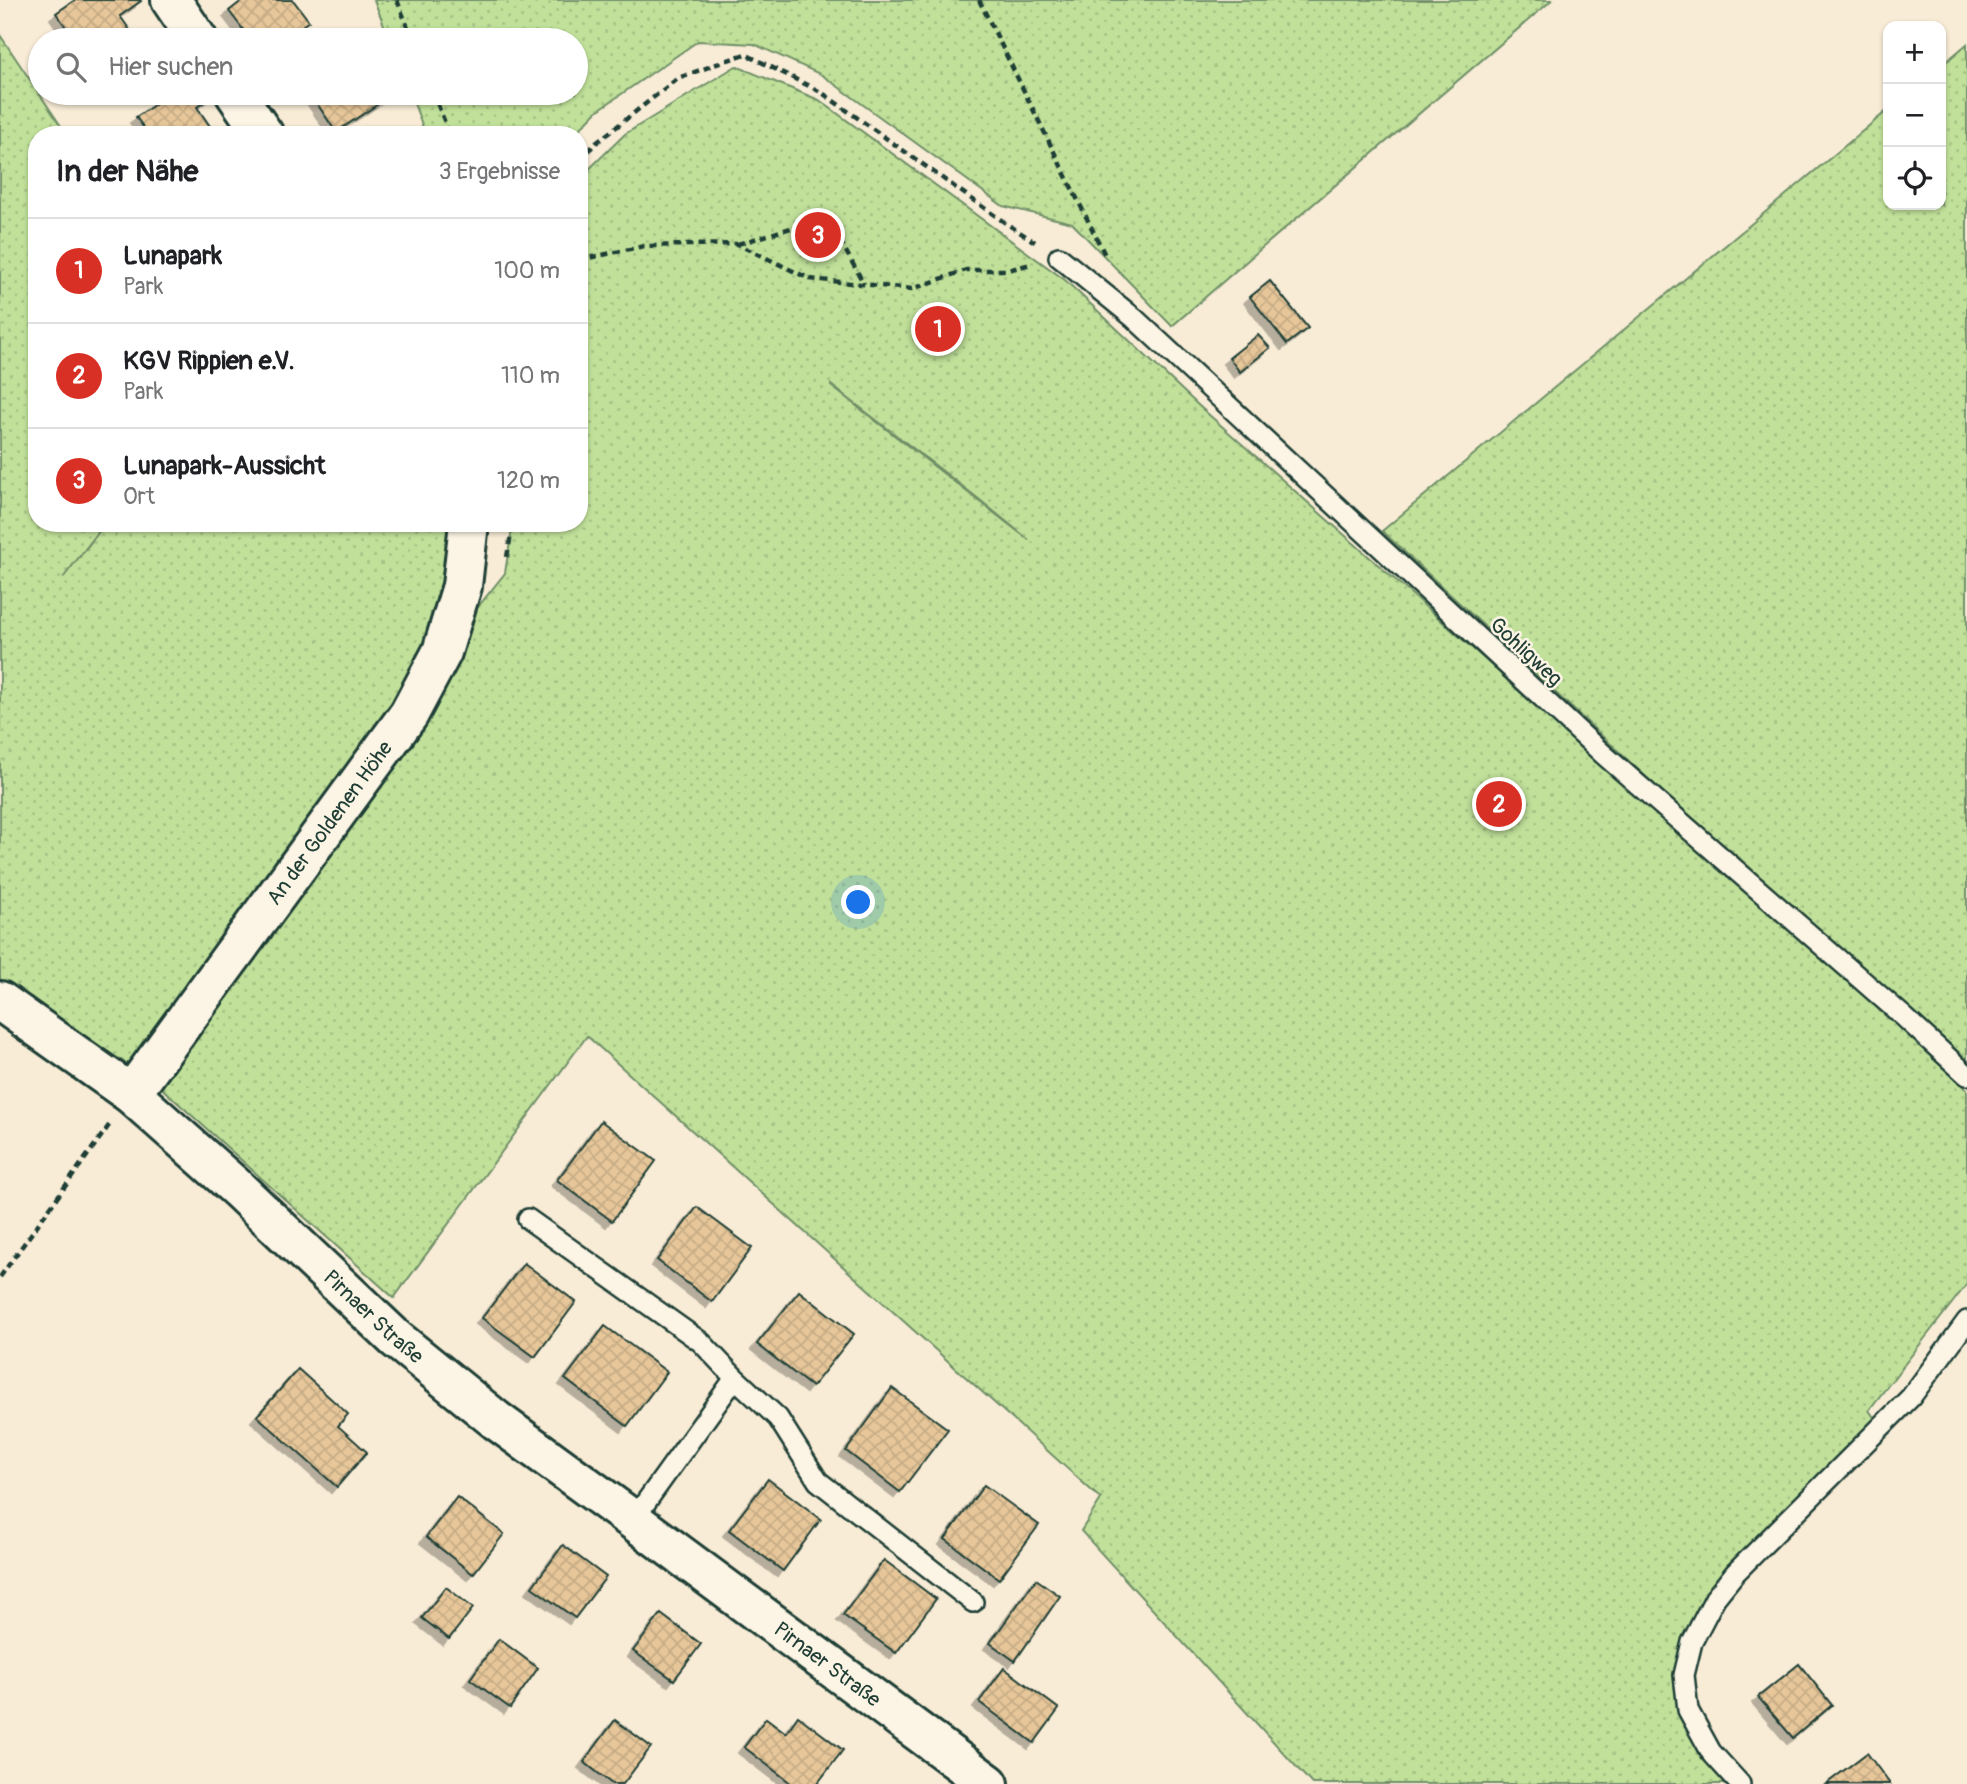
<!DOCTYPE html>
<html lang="de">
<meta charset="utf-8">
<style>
body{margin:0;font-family:Pangolin,sans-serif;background:#f6f6f6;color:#202124}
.controls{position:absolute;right:21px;top:21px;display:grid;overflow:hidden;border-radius:14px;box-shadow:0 2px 5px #0004}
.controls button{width:63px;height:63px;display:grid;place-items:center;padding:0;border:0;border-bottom:2px solid #e0e0e0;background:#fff;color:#202124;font:35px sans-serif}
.you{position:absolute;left:859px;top:903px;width:24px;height:24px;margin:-18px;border:5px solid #fff;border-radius:50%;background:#1a73e8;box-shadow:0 0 0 10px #1a73e833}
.badge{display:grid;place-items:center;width:46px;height:46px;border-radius:50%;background:#d93025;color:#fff;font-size:23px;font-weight:700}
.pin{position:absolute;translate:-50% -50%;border:4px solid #fff;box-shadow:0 2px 7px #0006}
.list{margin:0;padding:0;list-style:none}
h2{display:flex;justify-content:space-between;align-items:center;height:91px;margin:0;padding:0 28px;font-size:30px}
h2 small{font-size:23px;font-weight:400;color:#757577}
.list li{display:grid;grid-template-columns:46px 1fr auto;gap:21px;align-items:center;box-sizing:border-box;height:105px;padding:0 28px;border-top:2px solid #e0e0e0}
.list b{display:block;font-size:26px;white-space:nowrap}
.list p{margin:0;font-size:23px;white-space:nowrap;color:#757577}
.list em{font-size:23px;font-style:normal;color:#757577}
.icon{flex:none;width:38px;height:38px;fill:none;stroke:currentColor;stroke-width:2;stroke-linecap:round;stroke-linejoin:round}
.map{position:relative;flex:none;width:1967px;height:1784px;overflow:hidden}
.search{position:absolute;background:#fff;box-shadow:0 2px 5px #0004;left:28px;top:28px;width:560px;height:77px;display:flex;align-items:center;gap:18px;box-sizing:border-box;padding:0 24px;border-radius:38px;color:#757577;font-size:26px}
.panel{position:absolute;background:#fff;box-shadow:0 2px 5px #0004;left:28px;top:126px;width:560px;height:406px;border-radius:28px}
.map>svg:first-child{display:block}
.green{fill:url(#green-dots);stroke:#708f67;stroke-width:2;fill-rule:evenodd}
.building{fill:url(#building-cross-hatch);stroke:#1f3d34;stroke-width:2;filter:url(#shadow)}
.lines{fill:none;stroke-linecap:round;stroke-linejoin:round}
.service-casing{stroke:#1f3d34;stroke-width:24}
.minor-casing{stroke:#1f3d34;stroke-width:44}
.path{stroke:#1f3d34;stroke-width:4.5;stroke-dasharray:7 5;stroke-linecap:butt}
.service{stroke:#fcf5e5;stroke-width:19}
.minor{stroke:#fcf5e5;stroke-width:38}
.labels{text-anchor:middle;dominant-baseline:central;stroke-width:5;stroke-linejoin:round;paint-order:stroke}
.street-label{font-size:21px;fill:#1f3d34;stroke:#fcf5e5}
</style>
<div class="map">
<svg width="1967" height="1784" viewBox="0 0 1967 1784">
<defs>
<pattern id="green-dots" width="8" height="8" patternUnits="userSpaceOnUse" patternTransform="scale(1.75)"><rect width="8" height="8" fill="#c1e19a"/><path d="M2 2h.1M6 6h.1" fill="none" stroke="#a5c285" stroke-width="1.8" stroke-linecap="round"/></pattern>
<pattern id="building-cross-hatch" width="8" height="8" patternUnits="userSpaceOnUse" patternTransform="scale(1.75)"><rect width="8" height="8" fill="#e7c79a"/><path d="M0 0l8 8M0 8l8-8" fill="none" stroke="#c6ac85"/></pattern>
<filter id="shadow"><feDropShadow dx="-6" dy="6" stdDeviation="0" flood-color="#0004"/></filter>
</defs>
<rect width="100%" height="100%" fill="#f8ecd6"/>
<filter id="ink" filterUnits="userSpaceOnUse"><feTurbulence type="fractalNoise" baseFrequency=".0143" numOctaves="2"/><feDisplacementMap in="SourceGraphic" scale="14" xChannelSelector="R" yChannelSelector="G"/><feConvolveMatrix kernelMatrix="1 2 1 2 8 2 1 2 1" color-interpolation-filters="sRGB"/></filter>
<g filter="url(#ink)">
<path class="green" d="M374,0h1178l-296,253 -84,73 -100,-103 -69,-17 -181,-131 -68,-31 -56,-3 -101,70 -23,24h-148l-16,-42h166v-53h-186z
M0,35l67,100h-30v388h68l-42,55 43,-55h348l-8,64 -19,64 -35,58 -80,112 -184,244 -128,-86z
M1967,44v1032l-585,-545 506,-421v95h53v-139z
M736,66l83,34 246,180 134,126 693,614 75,70v194l-98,126 12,18 -146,145 -43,69 -4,68 52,74h-428l-231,-253 20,-32 -514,-463 -193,262 -248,-224 296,-422 63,-79 8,-50h66v-344l46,-45zM831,385l144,111 54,44 -198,-154z"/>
<path class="building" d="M75,0h65l1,1 -21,15 17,24h-62l-19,-27z
M243,0h50l16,21 -27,19h-31l-22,-29z
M172,93h36l3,4 -14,10 19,28h-67l-13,-18z
M310,93h82l1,1 -57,38z
M1270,281l38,47 -21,16 -37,-47z
M1258,335l12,13 -30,24 -11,-14z
M601,1121l55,40 -44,60 -55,-41z
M697,1207l55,41 -40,54 -55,-42z
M524,1263l52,39 -41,55 -53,-39z
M799,1291l55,43 -42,53 -55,-43z
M605,1326l62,46 -40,54 -62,-47z
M298,1369l50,45 -10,12 29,26 -30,35 -80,-71z
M892,1388l56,41 -48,63 -54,-41z
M768,1479l53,40 -38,52 -54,-41z
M984,1485l55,40 -40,54 -54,-40z
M457,1497l47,37 -31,40 -47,-37z
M563,1545l43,32 -31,41 -43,-31z
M884,1560l52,39 -40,54 -53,-38z
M1036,1579l24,17 -45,65 -25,-18z
M446,1587l27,21 -24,31 -27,-21z
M661,1614l40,30 -27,36 -41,-29z
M499,1639l39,29 -28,40 -40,-29z
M1799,1664l33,41 -39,33 -35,-41z
M1004,1668l55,41 -25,34 -55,-41z
M798,1716l45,34 -26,34h-25l-48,-37 22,-29 20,15z
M615,1720l36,27 -28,37h-11l-28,-22z
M1867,1753l23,31h-64z"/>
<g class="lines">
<defs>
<path id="service" d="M1059,257l75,61 469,436 300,262 64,59
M528,1219l173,123 34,36
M633,1520l102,-142 43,40 40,63 155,121
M1740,1784l-29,-32 -23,-42 -4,-35 8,-33 23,-44 20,-25 176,-176 56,-76"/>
<g id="minor">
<path d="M171,0l27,40"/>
<path d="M235,93l29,42"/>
<path id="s1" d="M0,1001l131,93 107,95 158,150 100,81 137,100 356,264"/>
<path id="s2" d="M131,1094l278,-380 33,-62 20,-66 7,-63"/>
</g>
</defs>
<use href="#service" class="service-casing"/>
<use href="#minor" class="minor-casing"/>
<path class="path" d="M397,0l16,40
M979,0l127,257
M433,93l17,42
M579,160l17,-17 82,-65 67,-24 76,38 183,130 31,20
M738,244l89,-27 37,67
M579,260l65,-14 93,-2 73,35 102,10 54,-19h42l23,-6
M507,557l6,-34
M0,1277l110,-153"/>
<use href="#service" class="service"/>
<use href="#minor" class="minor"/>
</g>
</g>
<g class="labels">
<g class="street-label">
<text transform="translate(1526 652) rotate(43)">Gohligweg</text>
<text stroke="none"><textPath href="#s2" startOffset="336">An der Goldenen Höhe</textPath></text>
<text stroke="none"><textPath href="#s1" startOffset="490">Pirnaer Straße</textPath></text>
<text stroke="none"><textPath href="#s1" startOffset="1062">Pirnaer Straße</textPath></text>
</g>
</g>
</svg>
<div class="controls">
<button>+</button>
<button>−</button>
<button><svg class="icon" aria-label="locate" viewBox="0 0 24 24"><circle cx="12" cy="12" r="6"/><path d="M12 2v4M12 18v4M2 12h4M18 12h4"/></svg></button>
</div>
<div class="you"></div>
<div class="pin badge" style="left:938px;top:329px">1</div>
<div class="pin badge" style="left:1499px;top:804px">2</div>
<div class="pin badge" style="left:818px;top:235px">3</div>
<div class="search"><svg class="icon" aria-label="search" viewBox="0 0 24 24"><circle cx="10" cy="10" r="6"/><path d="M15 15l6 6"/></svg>Hier suchen</div>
<section class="panel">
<h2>In der Nähe<small>3 Ergebnisse</small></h2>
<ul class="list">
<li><span class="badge">1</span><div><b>Lunapark</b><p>Park</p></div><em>100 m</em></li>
<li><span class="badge">2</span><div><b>KGV Rippien e.V.</b><p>Park</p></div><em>110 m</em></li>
<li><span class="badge">3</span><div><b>Lunapark-Aussicht</b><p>Ort</p></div><em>120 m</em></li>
</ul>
</section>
</div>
